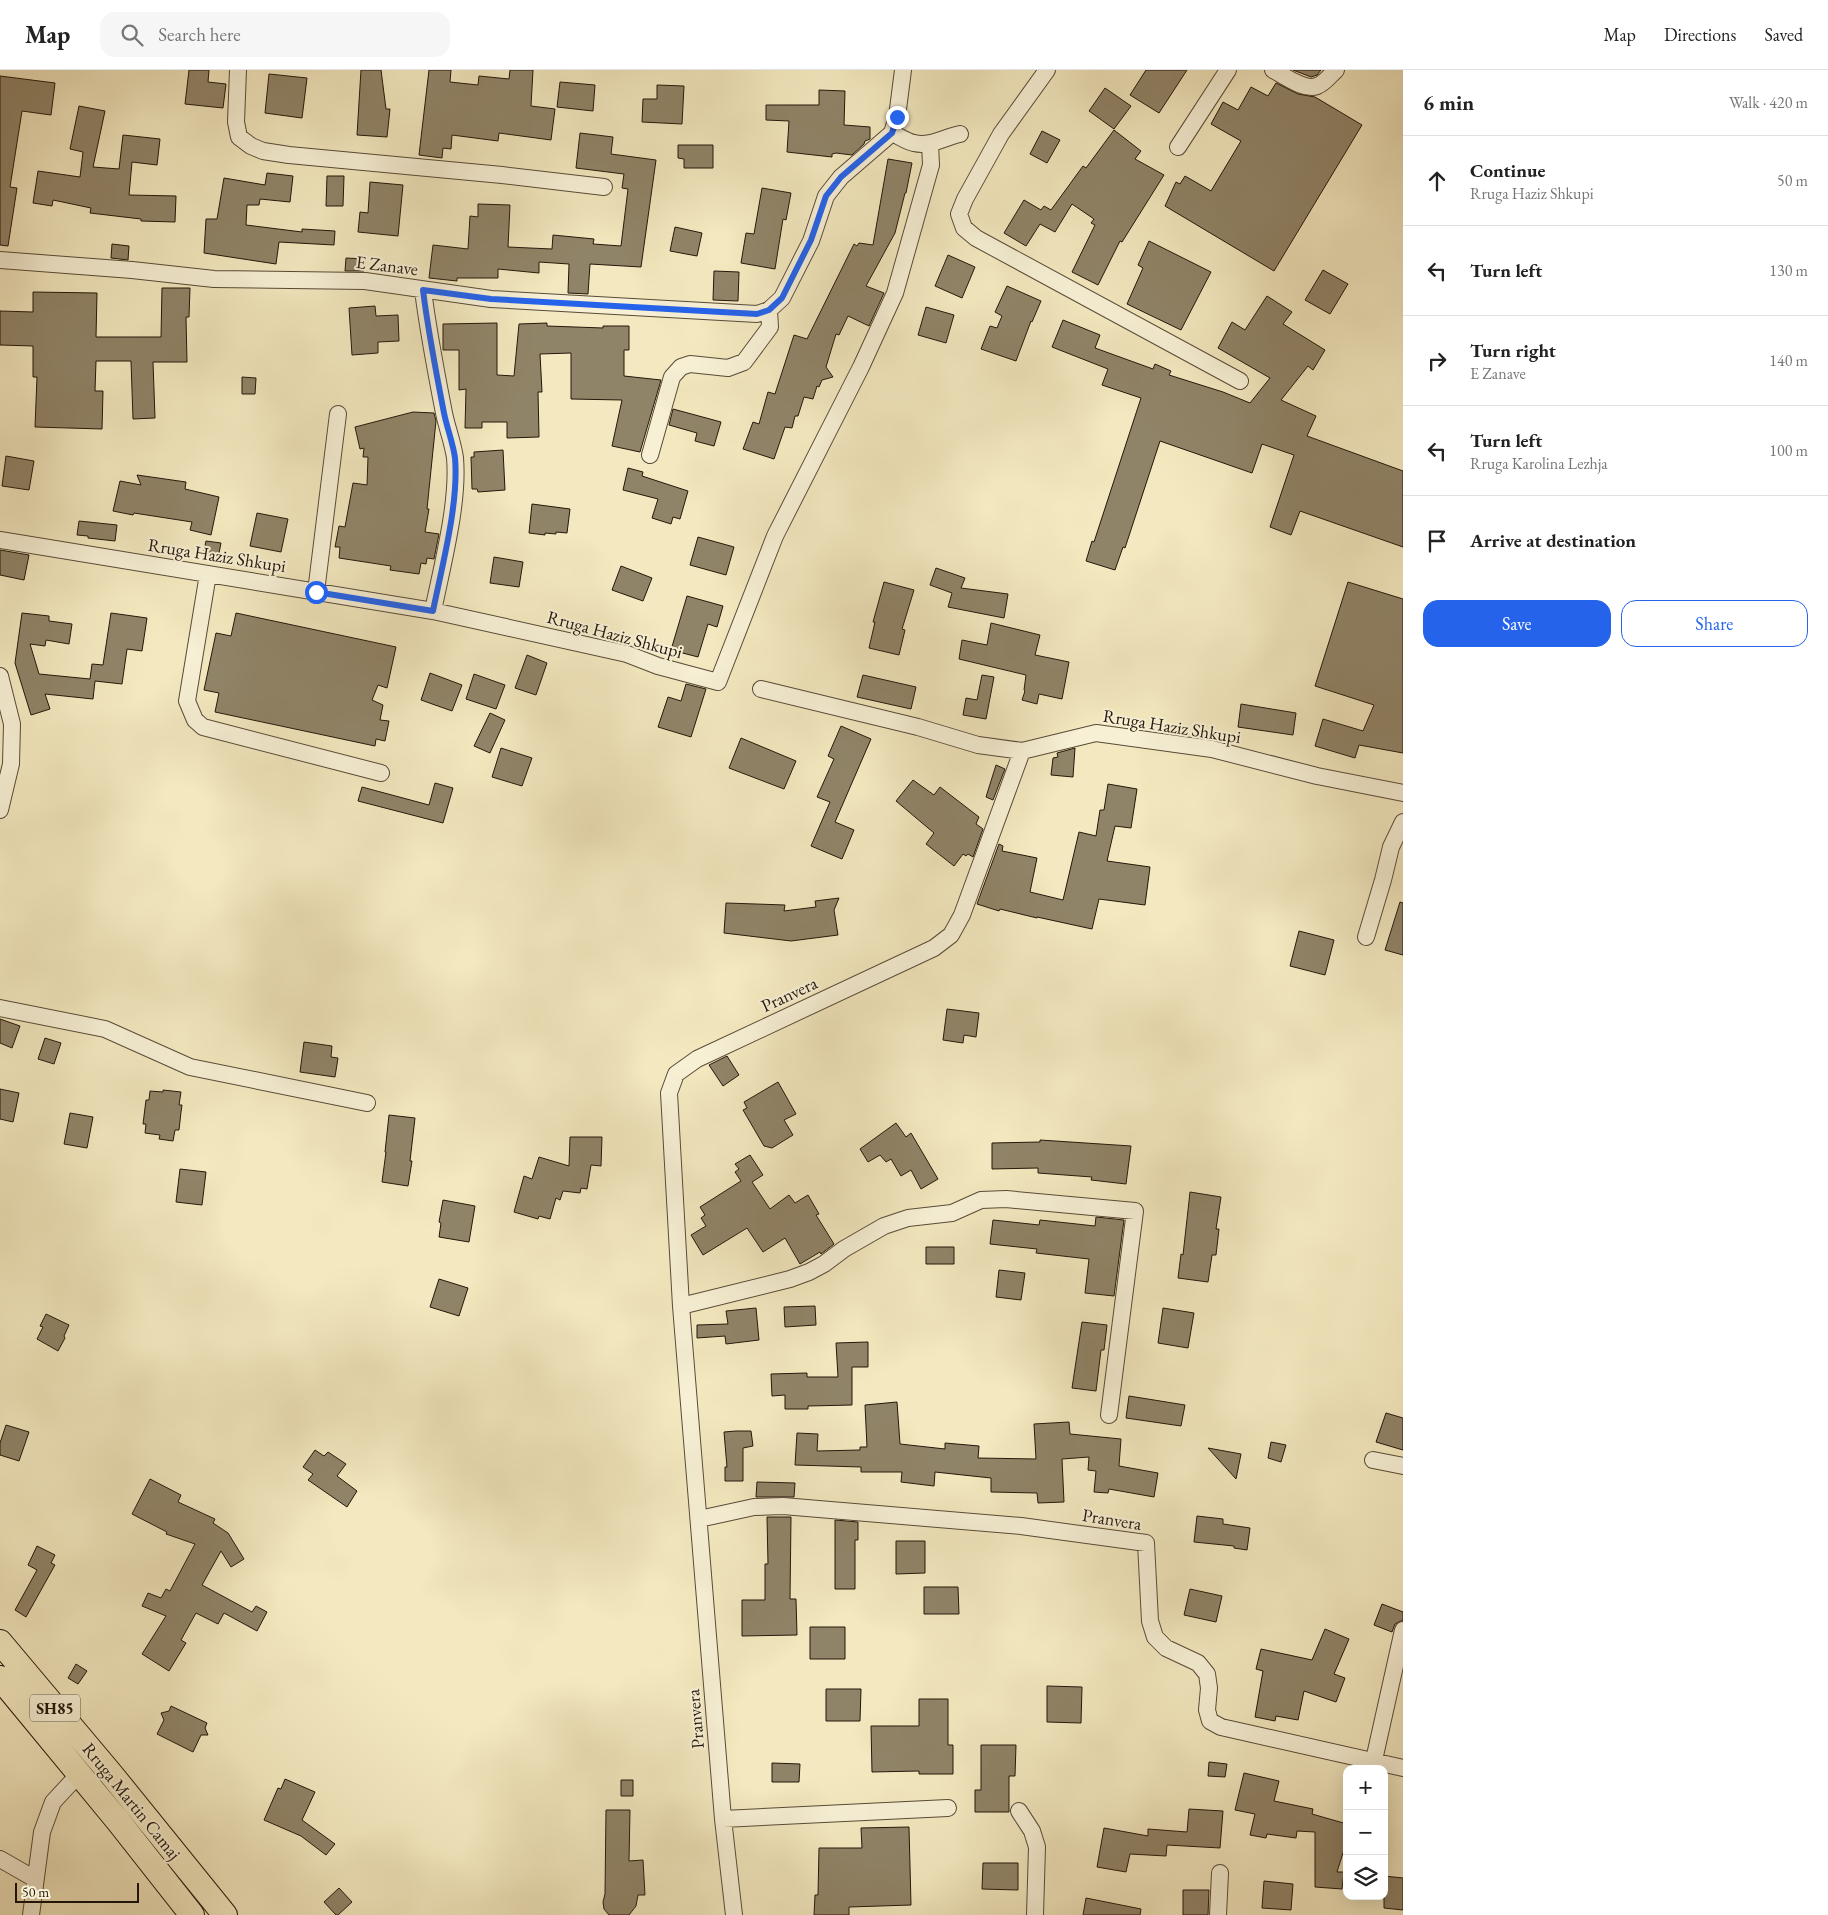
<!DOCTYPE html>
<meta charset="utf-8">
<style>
body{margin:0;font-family:"EB Garamond",serif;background:#f6f6f6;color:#222}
.controls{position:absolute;right:15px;bottom:15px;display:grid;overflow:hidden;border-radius:10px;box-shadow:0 5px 20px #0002}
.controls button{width:45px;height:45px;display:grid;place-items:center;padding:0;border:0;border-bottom:1px solid #e0e0e0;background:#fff;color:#222;font:25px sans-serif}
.scale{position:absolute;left:15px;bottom:12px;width:124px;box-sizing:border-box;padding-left:5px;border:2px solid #24170a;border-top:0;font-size:14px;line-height:18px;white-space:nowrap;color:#24170a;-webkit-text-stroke:4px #f7f0d5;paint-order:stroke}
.stop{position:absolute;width:15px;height:15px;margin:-11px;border:4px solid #2563eb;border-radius:50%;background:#fff}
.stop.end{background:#2563eb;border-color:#fff;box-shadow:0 1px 5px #0008}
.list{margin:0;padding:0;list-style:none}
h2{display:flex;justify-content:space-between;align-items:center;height:65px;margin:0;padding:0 20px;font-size:21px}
h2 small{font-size:16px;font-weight:400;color:#767676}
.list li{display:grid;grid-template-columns:32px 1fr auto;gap:15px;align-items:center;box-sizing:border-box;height:90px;padding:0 20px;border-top:1px solid #e0e0e0}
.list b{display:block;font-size:19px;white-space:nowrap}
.list p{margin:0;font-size:16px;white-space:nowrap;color:#767676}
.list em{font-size:16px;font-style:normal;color:#767676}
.actions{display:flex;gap:10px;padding:15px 20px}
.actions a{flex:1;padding:11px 0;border:1px solid #2563eb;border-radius:15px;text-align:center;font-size:18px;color:#2563eb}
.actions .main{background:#2563eb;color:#fff}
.icon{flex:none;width:28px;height:28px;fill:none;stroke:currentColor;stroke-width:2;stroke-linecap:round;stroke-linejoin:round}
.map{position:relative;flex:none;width:1403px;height:1845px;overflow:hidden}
header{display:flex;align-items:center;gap:30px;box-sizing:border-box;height:70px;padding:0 25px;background:#fff;border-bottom:1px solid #e0e0e0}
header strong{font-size:24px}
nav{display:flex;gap:28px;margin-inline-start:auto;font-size:18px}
.search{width:350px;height:45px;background:#f6f6f6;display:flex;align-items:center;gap:12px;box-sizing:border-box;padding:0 18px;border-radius:15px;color:#767676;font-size:19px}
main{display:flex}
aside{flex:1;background:#fff}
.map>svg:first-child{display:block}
.building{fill:#908468;stroke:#24170a}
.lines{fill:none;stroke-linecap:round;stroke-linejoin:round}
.minor-casing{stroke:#584b37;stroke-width:18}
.highway-casing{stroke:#24170a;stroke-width:26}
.minor{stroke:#f7f0d5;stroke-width:16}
.highway{stroke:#f3e8bf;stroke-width:24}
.route{stroke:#2563eb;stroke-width:6}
.labels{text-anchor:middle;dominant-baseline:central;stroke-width:4;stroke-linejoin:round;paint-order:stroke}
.shield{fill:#f7f0d5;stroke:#635847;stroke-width:1}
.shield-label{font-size:16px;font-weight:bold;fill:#24170a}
.street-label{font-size:18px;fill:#24170a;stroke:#f7f0d5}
</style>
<header>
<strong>Map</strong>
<div class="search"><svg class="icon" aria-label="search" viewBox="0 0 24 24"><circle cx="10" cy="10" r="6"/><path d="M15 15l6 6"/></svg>Search here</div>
<nav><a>Map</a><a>Directions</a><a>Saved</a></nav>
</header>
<main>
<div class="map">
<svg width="1403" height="1845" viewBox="0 0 1403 1845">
<rect width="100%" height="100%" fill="#f3e8bf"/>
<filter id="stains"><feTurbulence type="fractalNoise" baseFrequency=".004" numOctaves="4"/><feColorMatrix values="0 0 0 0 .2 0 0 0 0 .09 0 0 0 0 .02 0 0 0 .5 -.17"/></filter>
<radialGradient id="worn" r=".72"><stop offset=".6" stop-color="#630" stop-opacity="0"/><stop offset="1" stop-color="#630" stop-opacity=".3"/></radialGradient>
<path class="building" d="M189,0h20l-1,12 18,2 -3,24 -38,-4z
M361,0h20l5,39h4l-3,28 -30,-2z
M429,0h22l-1,12 28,3 1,-9 30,3 1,-9h23l-2,36 24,3 -4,31 -52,-7 -1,8 -46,-6 -1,14 -8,-1 -1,10 -23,-3z
M1146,0h41l-28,43 -29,-18z
M1293,0h28l-4,5 -6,2z
M269,4l38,4 -5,40 -37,-5z
M0,6l55,7 -4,32 -29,-4 -12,76 7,1 -9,58 -8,-1z
M560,12l35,3 -2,26 -36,-4z
M1276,13l22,11 17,3 47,28 -88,146 -109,-65 11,-24 4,2 5,-8 26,15 30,-50 -30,-17 12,-22 15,8 13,-23 17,9z
M657,15l27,1 -2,38 -40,-2 1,-23h14z
M1105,18l26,18 -17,23 -25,-18z
M819,20l26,1 -1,34 26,2v12l-5,2 -1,3 -12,11 -16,-2 -4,1v3l-45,-5 2,-31 -23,-1v-15h53z
M79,36l26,5 -12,56 26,2 4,-34 37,4 -3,26 -25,-3 -3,33 47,1 -1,26 -34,-1v-2l-51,-6 1,-5 -38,-8 -1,6 -19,-3 5,-32 42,6 3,-25 -13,-3z
M1114,60l27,21 -6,8 29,16 -42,67 -2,-1 -22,44 -26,-13 23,-47 -4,-2 3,-4 -22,-15 -17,28 -15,-8 -14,22 -22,-13 20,-33 17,10 3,-4 7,4 32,-44 3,2z
M1042,61l18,9 -13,23 -17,-9z
M580,63l33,4 -2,17 45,6 -15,107 -51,-3 -2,30 -20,-1 1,-29 -30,-2v11l-41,-4v9h-41v3l-28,-3 4,-33 35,4 2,-33 8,1v-13l32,1 -2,42 44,2 1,-14 41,4 -1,5 28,2 7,-57 -6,-1 2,-14 -48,-6z
M678,75h35v23h-29v-9l-6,-1z
M888,89l24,4 -6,30h-1l-10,40 -29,53 18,7 -15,33 -21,-10 -9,19 -3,-1 -10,33 7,10 -11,3 -3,7 -2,-1 -4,13 -9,-2 -6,19h-3l-3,12 -7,-1 -11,32 -31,-10 10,-27 6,2 9,-32 7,2 19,-59 13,4 47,-95 3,2 2,-3 14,2z
M267,103l26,3 -3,26 -30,-3 -1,6h-12l-1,20 56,7v-3l33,2 -1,14 -55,-3 -3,22 -72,-11 2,-34h11l7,-41 41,7z
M327,106h17l-1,30h-17z
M370,112l33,3 -5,51 -40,-4 2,-20 8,1z
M762,118l29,5 -5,27 -3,-1 -8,50 -34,-6 5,-30 8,1z
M675,157l27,6 -5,23 -27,-5z
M1149,171l62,31 -30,58 -54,-26 16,-36 -5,-3z
M112,174l17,2 -1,14 -17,-2z
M948,185l27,12 -13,31 -27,-12z
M346,188l19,1 -1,12h-19z
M1323,200l25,14 -18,30 -25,-14z
M714,201l25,1 -1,29 -25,-1z
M1007,216l34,15 -9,21 -1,-1 -15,40 -35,-12 9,-23 7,2 5,-12 -7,-4z
M162,218h28l-1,29h-3l1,45h-34l2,56 -22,1 -2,-58h-35l-1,30h8l-1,38 -67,-2 2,-50h-4v-31l-33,-1v-34l33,1v-20l64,1 -1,44h65z
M1267,226l25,16 -9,12 42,26 -12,20 -5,-4 -27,34 35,16 -9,20 96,35v76l-103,-36 -9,24 -21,-8 24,-72 -32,-11 -10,29 -92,-32 -35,107 -2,-1 -8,23 -29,-9 6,-20 2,1 47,-144 -39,-13 6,-16 -56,-22 11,-27 37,15 -5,13 58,21 2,-5 16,7 -2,4 54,17 27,11 20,-25 -52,-30 14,-26 13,8z
M375,236l1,10 22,-1 1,26 -21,1v11l-26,2 -3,-47z
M926,237l28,8 -8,28 -28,-8z
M497,253v52l17,1 5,-52 28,-1v3l56,2v-2h26v24h-5v26l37,4 -21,72 -28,-6 10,-46 -51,-1v-46l-31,1 2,38h-4l1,45 -32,1v-16h-25v6h-17l1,-39 -7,1v-40h-16v-26z
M242,307l14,1 -1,16h-13z
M673,339l48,13 -7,24 -19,-5 2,-8 -28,-8z
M413,342l21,1 2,8 -9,88h2l-4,23 14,2 -5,25 -7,-1 -1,6 -5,-1 -2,11 -29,-4 1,-4 -52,-8 1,-11h-5l4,-21 6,1 8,-44 14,2 1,-28h-5l1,-9 -4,1 -5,-22z
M503,380l2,40 -27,2 -1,-3h-5l-1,-32h3v-5z
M6,386l28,5 -5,29 -27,-4z
M628,398l15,4 -1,4 46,15 -8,28 -7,-2 -2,7 -19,-6 6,-19 -35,-9z
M137,405l49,7 -1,7 34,8 -8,38 -21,-5 2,-8 -58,-9 -1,2 -20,-4 7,-30 21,4z
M532,434l38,5 -3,24 -11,-1v2l-11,-1v2l-16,-2z
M257,443l31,6 -7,33 -31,-6z
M79,451l38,4 -2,16 -27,-3v-2l-11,-1z
M698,467l36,10 -8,28 -36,-10z
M206,471l15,2 -3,15 -15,-3z
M0,480l29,5 -5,25 -24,-5z
M494,487l29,5 -4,25 -29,-4z
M621,496l31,12 -9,23 -31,-11z
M936,498l29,10 -4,10 47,6 -4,24 -56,-11 4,-14 -22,-8z
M884,512l30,8 -12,39 3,1 -6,25 -30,-7 6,-26h-2z
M1348,512l55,17v154l-44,-8 -4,13 -40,-12 8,-27 40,12 11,-26 -59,-19z
M687,526l36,10 -6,21 -9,-3 -10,33 -27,-7z
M22,543l27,3v5l23,3 -3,20 -23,-4 -1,6 -15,-2 9,30 51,5 2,-15 11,1 8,-52 36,5 -5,33 -15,-2 -5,35 -27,-3 -2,18 -48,-5 5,15 -19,6 -16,-52z
M236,543l160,34 -9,41 -9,-3 -6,15 11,5 -3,15 9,1 -4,20 -9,-2 -1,7 -160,-34 4,-19 -15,-3 12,-57 15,3z
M991,553l49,12 -5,20 34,7 -7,37 -23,-5 -2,10 -15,-4 3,-9 -1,-1 2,-15 -67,-16 3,-19 25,5z
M527,585l20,8 -11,32 -21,-7z
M430,603l32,12 -10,26 -31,-11z
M474,604l31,11 -9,24 -30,-10z
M863,605l53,12 -5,22 -54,-12z
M982,605l12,2 -8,42 -23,-4 3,-17 11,2z
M686,614l20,5 -15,48 -33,-10 10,-30 13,4z
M1241,634l55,9 -3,22 -55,-8z
M490,643l15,7 -15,33 -16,-7z
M841,656l30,13 -36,83 19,8 -12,29 -31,-13 19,-44 -13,-5 17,-38 -6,-3z
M741,668l55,23 -12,28 -55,-21z
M501,678l31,10 -10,28 -30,-9z
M1075,678l-2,29 -22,-2 2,-17 5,-1 -1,-4z
M996,695l9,4 -12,31 -7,-3z
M913,710l21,15 6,-8 39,30 -3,7 7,5 -10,28 -5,-3 -2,2 -3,-2 -9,12 -28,-22 8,-11 -38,-32z
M435,713l18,5 -10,35 -85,-22 4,-14 67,18z
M1108,714l29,5 -6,39 -16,-2 -8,35 43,6 -5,38 -46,-6 -7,30 -55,-12v1l-37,-9 -1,2 -22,-7 22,-60 4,2 -1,5 35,7 -7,34 33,8 16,-68 17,4 4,-26h4z
M839,828l-5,12 4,25 -47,6 -67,-8 2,-30 59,2 -1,6 32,-4 -1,-6z
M1400,832l3,1v52l-18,-5z
M1299,861l35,9 -9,35 -35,-9z
M947,939l32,4 -3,24 -12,-2 -1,8 -20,-3z
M0,949l20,7 -8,22 -12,-5z
M45,968l16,5 -7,21 -16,-5z
M304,972l28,4 -1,11 7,1 -3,19 -35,-5z
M727,986l12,19 -16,11 -14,-21z
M778,1012l18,32 -12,6 9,15 -21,13 -8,-2 -21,-36 4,-2 -3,-6z
M0,1019l19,4 -6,29 -13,-3z
M163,1020l18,2 -2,13h3l-1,7 -2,18h-4l-2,11 -14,-2 1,-4 -15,-2 1,-9h-3l3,-24h3l1,-9 13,1z
M70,1043l23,4 -6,31 -23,-4z
M389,1045l26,3 -5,43h2l-4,25 -26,-4 4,-30h-1z
M896,1053l10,14 5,-4 27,46 -17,10 -10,-19 -10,6 -10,-17 -5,3 -6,-7 -12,7 -8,-13z
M570,1067h32l-1,29 -10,-1 -4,24 -6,-1 -1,5 -17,-2 -3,9 -4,-2 -6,21 -11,-3 -1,3 -24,-7 10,-36 8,3 7,-22 30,9z
M1040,1070l91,6 -5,38 -35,-4 1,-3 -54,-4v-5l-46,1v-26l48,-1z
M750,1085l13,20 -11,7 18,27 19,-14 6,8 13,-8 11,19 -3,1 18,29 -13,10 -1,-2 -20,12 -15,-26 -22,14 -16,-24 -44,27 -12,-20 15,-9 -5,-8 4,-3 -5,-8 41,-26 -6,-9 4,-3 -4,-5z
M180,1099l26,3 -4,33 -26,-3z
M1190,1122l31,5 -5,32h3l-3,26h-4l-4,27 -30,-4 3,-24 2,1z
M443,1130l32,6 -6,36 -30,-5 2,-14 -2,-1z
M1096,1147l28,3 -10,76 -29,-3 4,-34 -53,-6 1,-4 -47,-5 3,-24 46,5 1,-5 55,6z
M926,1177h28v17h-28z
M999,1200l26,3 -4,27 -25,-3z
M439,1209l29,9 -9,28 -29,-9z
M815,1236l1,19 -31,2 -1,-20z
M756,1238l3,32 -33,4 -1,-8 -28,2v-13l31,-1 -2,-13z
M1163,1238l31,5 -6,35 -30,-5z
M46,1244l23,11 -5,11 1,2 -7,13 -21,-12 6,-12 -3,-1z
M1082,1252l25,3 -3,25h-3l-5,41 -24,-3z
M868,1272v25h-16v38l-44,1v3h-23v-14l-13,1 -1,-22 36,-1v4h31l-2,-34z
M1129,1326l56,9 -4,21 -55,-8z
M897,1332l3,42 45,5v-6l34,3 -1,12 58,1 -2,-35 35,-2 1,12 51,5 -2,27 39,7 -4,24 -45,-8 -1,4 -14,-1 2,-21 -8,-1 1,-13 -27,2 2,43 -26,1 -1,-10 -46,-1v-14l-56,-6 -1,14 -33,-4 1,-10h-41v-5l-66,-2 2,-32 21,1 -1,17 43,-1v-3h7l-2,-42z
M1386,1343l17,5v32l-27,-8z
M6,1355l23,7 -10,29 -19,-6v-12z
M736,1361h15l2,15 -10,2v33h-18v-14h2l-3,-35z
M1271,1372l15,3 -5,17 -13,-4z
M1208,1378l33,6 -5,25z
M315,1380l9,6 4,-4 18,12 -9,12 20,15 -10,16 -39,-27 5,-6 -10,-7z
M150,1409l31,16 -3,7 37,17 -2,4 15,10 16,26 -13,8 -10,-16 -19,34 50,27 4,-6 11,6 -10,19 -33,-18 -6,11 -22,-11 -15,27 5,3 -17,28 -27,-17 24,-38 -24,-10 6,-13 13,5 5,-9 4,2 25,-47 -29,-10 1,-2 -35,-18z
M757,1412l38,1 -1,14h-38z
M1197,1446l26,3v5l27,4 -3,22 -13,-2v-2l-40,-4z
M767,1447h24l-1,82h6l1,36 -55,1v-36h23v-36h3z
M835,1450l23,2v18h-3v49h-20z
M896,1471h29v32l-29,1z
M37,1476l18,9 -4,8 4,2 -29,52 -11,-7 22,-40 -9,-5z
M924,1517h34l1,27h-35z
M1190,1519l32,7 -6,26 -32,-7z
M1382,1534l21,8v8l-8,4 -3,8 -18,-7z
M810,1557h35v32h-35z
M1325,1559l24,10 -15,35 11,4 -9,24 -32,-11 -6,29 -22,-4 -1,5 -20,-4 8,-46 -7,-2 5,-20 51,11z
M76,1594l11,7 -9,13 -10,-6z
M1047,1616l35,1 -1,36 -34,-1z
M826,1619h35l-1,32h-34z
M919,1629h29v46h5v29h-34v-3l-47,1 -1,-46h48z
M171,1636l36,17 -2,5 3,7h-7l-8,17 -36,-18 7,-14 -3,-7 8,-2z
M981,1675h35l-1,31h-6v36h-34v-22h6z
M1209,1692l18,2 -2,13 -17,-1z
M772,1693l28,1 -1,18h-27z
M1244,1703l35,8 -5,20 39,8 -1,5 35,10v16l-10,32h7l-2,17 -27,-2v-55l-18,-1 -1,7 -29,-4 -1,4 -16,-3 5,-21 -20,-4z
M285,1709l30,13 -13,28 33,24 -9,11 -25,-19 -37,-16 14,-32 3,1z
M621,1710h12v16h-12z
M1189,1739l34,2 -3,37 -53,-3 -1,11 -36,-2 -4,18 -29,-5 7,-39 44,8v-7l39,3z
M606,1740h24l-1,51 14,-1 2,35h-7l-2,11 -7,9h-20l-5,-6 -1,-7 2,-8z
M909,1757l2,78 -62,2v8h-35l1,-20h3l1,-47h43l-1,-20z
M983,1793h35v27l-36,-1z
M1384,1806l19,2v32l-19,-2z
M1264,1811l29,3 -2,26 -29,-2z
M339,1818l13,14 -14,13h-2l-12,-13z
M1183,1820h26l-1,25h-25z
M1086,1828l55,11 -1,6h-57z"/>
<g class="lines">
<defs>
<path id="minor" d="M238,0l-2,52 3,15 12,9 12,5 26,4 213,20 102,12
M1047,0l-46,64 -36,65 -6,15 5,14 12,10 264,143
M1273,0c12,6 31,21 44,16 8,-3 13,-11 19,-16
M892,63c7,3 15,9 22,10 16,4 31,-6 46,-9
M1178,77l50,-77
M0,190l132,10 82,9 151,2 126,18 266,15 12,-4 13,-12 29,-57 15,-45 15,-19 51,-44 5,-16 6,-47
M423,220c5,41 13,82 21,123 3,15 9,30 11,45 4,45 -13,108 -22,153
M650,385l22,-78 9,-10 9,-3 38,4 16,-6 26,-35 -1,-17
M0,470l433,71 194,43 31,12 60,16 57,-146 86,-169 34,-74 36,-128 -1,-21
M208,504l-21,127 8,19 8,7 178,46
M316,522l22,-178
M0,606l12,48 -1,40 -11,46
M761,619l157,38 60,18 44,6 74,-18 116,16 105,27 86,17
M1366,867l17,-57 8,-33 12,-25
M0,938l105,21 85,38 177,36
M681,1236l109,-27 19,-7 15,-8 20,-15 40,-23 24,-8 44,-5 29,-13 25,-1 129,12 -26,204
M1373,1390l30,6
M699,1449l55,-12 29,-1 238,20 125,17 4,78 5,16 11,11 32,15 9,11 2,14 -2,22 3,11 11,6 182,41
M1374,1690l29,-130
M1019,1741l13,20 5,16 -2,68
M723,1749l225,-11
M0,1789l35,20
M31,1845l11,-83 11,-30 26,-28
M734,1845l-11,-96 -42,-513 -12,-213 7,-19 21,-15 237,-111 17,-13 11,-20 60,-164
M1218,1845l2,-42"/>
<path id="highway" d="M0,1572l111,132 114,141
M0,1608l118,143 74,94"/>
</defs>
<use href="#minor" class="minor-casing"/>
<use href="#highway" class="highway-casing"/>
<use href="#minor" class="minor"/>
<use href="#highway" class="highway"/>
</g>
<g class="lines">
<path class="route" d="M316,522l117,19c9,-45 26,-108 22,-153 -2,-15 -8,-30 -11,-45 -8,-41 -16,-82 -21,-123l68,9 266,15 12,-4 13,-12 29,-58 15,-44 15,-19 51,-44 5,-16"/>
</g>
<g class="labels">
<rect class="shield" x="30" y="1624.5" width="50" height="27" rx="4"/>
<g class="shield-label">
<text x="55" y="1638">SH85</text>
</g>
<g class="street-label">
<text transform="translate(387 195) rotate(7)">E Zanave</text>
<text transform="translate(217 485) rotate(9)">Rruga Haziz Shkupi</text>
<text transform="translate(615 564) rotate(15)">Rruga Haziz Shkupi</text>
<text transform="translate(1172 656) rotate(9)">Rruga Haziz Shkupi</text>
<text transform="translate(789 924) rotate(-25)">Pranvera</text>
<text transform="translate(1112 1449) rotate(9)">Pranvera</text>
<text transform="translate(695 1649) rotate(-95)">Pranvera</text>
<text transform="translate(132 1731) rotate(51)">Rruga Martin Camaj</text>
</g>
</g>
<rect width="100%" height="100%" filter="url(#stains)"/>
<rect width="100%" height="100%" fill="url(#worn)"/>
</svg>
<div class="controls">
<button>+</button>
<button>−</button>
<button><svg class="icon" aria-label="layers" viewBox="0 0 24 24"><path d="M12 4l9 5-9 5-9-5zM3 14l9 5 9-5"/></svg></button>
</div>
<div class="scale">50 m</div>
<div class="stop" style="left:316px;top:522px"></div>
<div class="stop end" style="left:897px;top:47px"></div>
</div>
<aside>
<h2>6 min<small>Walk · 420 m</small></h2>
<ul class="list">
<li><svg class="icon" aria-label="ahead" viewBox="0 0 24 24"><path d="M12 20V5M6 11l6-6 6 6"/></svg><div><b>Continue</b><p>Rruga Haziz Shkupi</p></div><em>50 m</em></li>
<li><svg class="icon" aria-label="left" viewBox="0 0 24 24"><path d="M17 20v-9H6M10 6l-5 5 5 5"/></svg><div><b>Turn left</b></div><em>130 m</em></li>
<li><svg class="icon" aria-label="right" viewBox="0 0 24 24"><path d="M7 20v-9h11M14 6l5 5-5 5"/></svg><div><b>Turn right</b><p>E Zanave</p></div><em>140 m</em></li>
<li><svg class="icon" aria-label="left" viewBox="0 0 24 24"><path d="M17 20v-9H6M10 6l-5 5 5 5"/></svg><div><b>Turn left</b><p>Rruga Karolina Lezhja</p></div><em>100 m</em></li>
<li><svg class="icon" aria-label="arrive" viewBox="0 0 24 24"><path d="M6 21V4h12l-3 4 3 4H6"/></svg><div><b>Arrive at destination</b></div></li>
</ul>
<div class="actions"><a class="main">Save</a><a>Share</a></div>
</aside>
</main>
